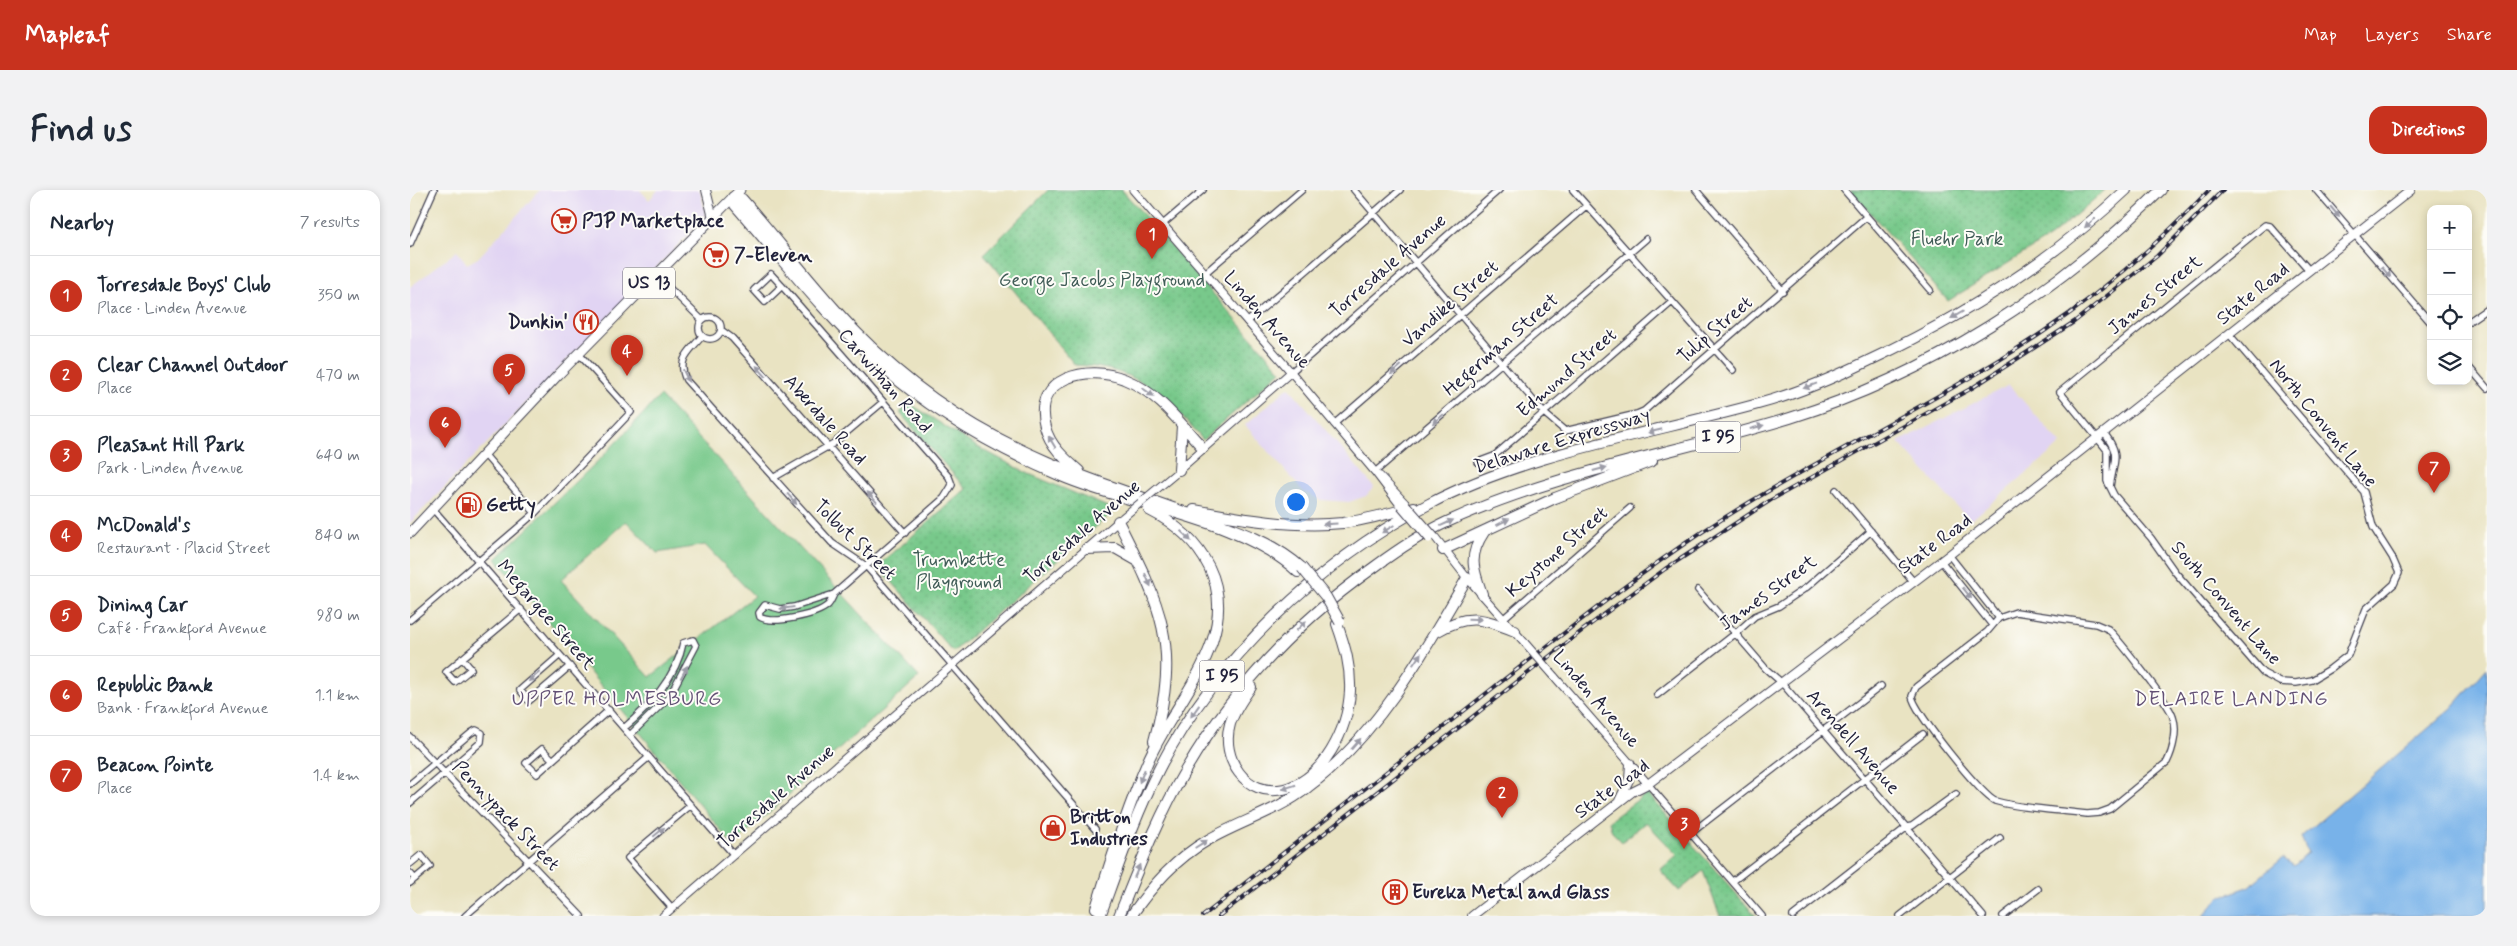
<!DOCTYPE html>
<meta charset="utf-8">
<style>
body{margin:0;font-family:Mynerve,sans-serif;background:#f2f2f3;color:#1f2937}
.controls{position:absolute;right:15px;top:15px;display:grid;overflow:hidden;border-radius:10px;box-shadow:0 2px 8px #0003}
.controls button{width:45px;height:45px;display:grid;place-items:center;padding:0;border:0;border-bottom:1px solid #e0e1e3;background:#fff;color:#1f2937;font:25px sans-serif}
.you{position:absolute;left:885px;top:311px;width:18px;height:18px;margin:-12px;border:4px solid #fff;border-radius:50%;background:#1a73e8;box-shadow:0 0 0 8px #1a73e833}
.badge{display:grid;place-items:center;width:32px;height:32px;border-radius:50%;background:#c8321e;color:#fff;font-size:16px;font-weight:700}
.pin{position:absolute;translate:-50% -41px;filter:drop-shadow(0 1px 2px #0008)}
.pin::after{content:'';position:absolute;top:26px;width:18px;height:15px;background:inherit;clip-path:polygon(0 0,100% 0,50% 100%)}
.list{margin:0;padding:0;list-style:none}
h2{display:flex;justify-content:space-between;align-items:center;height:65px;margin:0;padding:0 20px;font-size:21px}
h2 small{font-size:16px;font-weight:400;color:#747a83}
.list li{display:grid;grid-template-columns:32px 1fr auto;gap:15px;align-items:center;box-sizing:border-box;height:80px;padding:0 20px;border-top:1px solid #e0e1e3}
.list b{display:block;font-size:19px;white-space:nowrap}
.list p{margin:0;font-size:16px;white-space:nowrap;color:#747a83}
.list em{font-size:16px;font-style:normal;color:#747a83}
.icon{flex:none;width:28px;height:28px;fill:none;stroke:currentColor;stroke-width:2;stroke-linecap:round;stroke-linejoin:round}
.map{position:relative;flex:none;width:2077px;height:726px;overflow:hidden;border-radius:15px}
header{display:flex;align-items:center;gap:30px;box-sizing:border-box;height:70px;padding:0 25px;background:#c8321e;color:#fff}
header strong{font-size:24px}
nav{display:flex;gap:28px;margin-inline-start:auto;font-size:18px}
.intro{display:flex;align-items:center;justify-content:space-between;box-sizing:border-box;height:120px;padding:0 30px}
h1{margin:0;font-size:35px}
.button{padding:12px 22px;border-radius:15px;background:#c8321e;color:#fff;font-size:18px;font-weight:700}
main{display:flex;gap:30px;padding:0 30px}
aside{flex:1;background:#fff;border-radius:15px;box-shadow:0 2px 8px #0003}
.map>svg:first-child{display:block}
.built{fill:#e1d4f3}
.green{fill:#78c98b;stroke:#4d7663;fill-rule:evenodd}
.park{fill:url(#park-dots);stroke:#4d7663}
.water{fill:#78b2e9;stroke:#4d6a92}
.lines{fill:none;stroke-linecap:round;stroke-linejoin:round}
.minor-casing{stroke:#403f4f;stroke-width:8}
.tertiary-casing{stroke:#403f4f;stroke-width:9}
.secondary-casing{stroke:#403f4f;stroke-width:10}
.primary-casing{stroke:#403f4f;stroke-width:11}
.motorway-casing{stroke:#403f4f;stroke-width:12}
.minor{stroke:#fff;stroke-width:5.5}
.tertiary{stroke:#fff;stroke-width:7}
.secondary{stroke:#fff;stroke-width:8}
.primary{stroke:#fff;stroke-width:9}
.motorway{stroke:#fff;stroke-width:10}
.rail-casing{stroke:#22223b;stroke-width:4}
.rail{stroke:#fdfcf7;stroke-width:2;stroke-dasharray:5.5;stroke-linecap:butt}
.tertiary-bridge-casing{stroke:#403f4f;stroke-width:9;stroke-linecap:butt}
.motorway-bridge-casing{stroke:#403f4f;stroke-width:12;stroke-linecap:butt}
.tertiary-bridge{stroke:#fff;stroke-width:7}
.motorway-bridge{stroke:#fff;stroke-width:10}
.oneway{fill:#9c9ca7}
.labels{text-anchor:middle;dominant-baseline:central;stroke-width:4;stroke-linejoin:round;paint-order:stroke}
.shield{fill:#fdfcf7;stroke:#646373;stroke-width:1}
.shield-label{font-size:18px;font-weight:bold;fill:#22223b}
.poi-label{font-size:19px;font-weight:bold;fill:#22223b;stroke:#fdfcf7;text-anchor:start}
.park-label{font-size:19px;fill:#405c57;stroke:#fdfcf7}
.street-label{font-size:19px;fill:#22223b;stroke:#fdfcf7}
.neighbourhood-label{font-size:20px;letter-spacing:1px;fill:#635176;stroke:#fdfcf7}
</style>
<header>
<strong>Mapleaf</strong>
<nav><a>Map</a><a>Layers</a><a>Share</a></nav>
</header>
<div class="intro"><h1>Find us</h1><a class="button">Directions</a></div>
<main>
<aside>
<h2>Nearby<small>7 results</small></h2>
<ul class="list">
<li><span class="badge">1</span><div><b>Torresdale Boys' Club</b><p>Place · Linden Avenue</p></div><em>350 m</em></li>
<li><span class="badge">2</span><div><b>Clear Channel Outdoor</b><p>Place</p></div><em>470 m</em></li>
<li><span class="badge">3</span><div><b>Pleasant Hill Park</b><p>Park · Linden Avenue</p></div><em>640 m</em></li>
<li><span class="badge">4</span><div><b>McDonald's</b><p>Restaurant · Placid Street</p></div><em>840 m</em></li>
<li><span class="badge">5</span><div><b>Dining Car</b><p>Café · Frankford Avenue</p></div><em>980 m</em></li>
<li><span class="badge">6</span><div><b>Republic Bank</b><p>Bank · Frankford Avenue</p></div><em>1.1 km</em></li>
<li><span class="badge">7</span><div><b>Beacon Pointe</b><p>Place</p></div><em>1.4 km</em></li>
</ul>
</aside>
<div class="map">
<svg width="2077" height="726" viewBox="0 0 2077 726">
<defs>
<pattern id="park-dots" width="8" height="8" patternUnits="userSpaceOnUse" patternTransform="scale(1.25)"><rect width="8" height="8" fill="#78c98b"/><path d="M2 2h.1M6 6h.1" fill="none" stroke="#68ac79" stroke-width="1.8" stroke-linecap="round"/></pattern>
</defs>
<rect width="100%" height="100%" fill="#fdfcf7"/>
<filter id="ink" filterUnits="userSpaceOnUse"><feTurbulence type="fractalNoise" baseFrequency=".02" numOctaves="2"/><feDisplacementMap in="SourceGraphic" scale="10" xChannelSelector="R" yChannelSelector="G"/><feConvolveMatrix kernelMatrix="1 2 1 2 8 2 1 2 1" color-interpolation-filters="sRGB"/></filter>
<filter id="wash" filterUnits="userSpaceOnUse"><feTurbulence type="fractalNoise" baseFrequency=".0096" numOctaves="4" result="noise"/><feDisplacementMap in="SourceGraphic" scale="20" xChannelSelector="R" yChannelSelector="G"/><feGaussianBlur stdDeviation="1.12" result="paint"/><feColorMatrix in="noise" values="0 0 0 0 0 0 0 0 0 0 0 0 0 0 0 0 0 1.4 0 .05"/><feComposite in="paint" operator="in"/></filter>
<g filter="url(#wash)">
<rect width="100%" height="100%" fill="#e9e3c2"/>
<path class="built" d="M130,0h100l9,10 9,-10h42l6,26 -296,307v-236l47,-36 10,13 11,-6z
M1599,195l52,59 -91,77 -72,-79z
M879,197l85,100 -8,9 -17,6 -28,-2 -17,-8 -59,-67z"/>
<path class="green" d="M250,206l259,281 -186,168 -237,-286 107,-103zM216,331l31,32 48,-8 49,51 -104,81 -89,-97z"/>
<path class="park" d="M638,0h74l159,181 -78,69c-40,-46 -64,-72 -128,-75l-91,-111z
M1440,0h255l-54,46 -103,65z
M499,213l65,42 55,29 86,36 -162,142 -75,-86 88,-77 -66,-76z
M1237,603l109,123h-36l-17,-45 -24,20 -19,-21 17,-15 -31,-33 -24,20 -10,-10 -3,-11z"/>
<path class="water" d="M2077,478v248h-284l17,-19 28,-10 35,-29 11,8 14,-13 -7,-16 151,-129z"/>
</g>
<g filter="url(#ink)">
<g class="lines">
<defs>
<path id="minor" d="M944,0l190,223 21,18 72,-17 7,-3 222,-194
M1163,0l160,180
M1286,0l87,101
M1434,0l86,100
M1906,0l115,133
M753,34l40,-34
M0,54l24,-54
M795,83l97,-83
M246,85l46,45
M372,96l-17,16 -11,-12 17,-16 11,12 167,191 3,8 -8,13 -110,96c-2,4 -3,8 -6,11 -11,10 -56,20 -68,12l-1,-4 6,-8 15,4 14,-2 40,-13
M289 138a11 11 0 1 1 22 0a11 11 0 1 1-22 0Z
M837,132l153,-132
M2058,132l19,-13
M311,140l11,8 173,195
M1819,144l135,158 9,35 19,30 7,16 -5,11 -28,25 -18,46 -18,14 -18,11 -16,3 -16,-1 -17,-9 -88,-101 -24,-34 -37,-43 -7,-14v-31l-47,-58 205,-167 5,1 39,44
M292,146c-11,15 -26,22 -16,44l146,163 34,23 229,263
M2058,176l19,22
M881,182l208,-182
M924,234l252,-218
M1694,243c18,23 9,28 6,54
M74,264l51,59
M1068,272l16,-6 178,-154
M965,282l271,-233
M363,288l61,-35 49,-41
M1426,300l77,91
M23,319l301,346
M1539,365l50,63
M1531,371l51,64
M1288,400l68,79 15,13 202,234
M1606,422l80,12 12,5c12,12 61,74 65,88 5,13 0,33 -6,45l-57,47 -11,4 -12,1c-27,-4 -66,-5 -92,-13 -13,-5 -81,-89 -83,-105l4,-9 71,-55 12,-14z
M1094,428l126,-110
M0,430l125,-107 96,-101 -52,-58
M150,465l-40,35 9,11 41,-35
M52,468l9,11 -16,13 -9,-10 75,-63
M1247,505l79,-62 19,-17 24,-10 28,-19 64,-56
M214,538c25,-21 53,-52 59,-85l10,-3 3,6 -27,51 -39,38
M0,547l171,179
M143,570l-11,-11 -16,14 11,11 72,-64
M0,594l61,-51 5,-3 6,3 -1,9 -71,61
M1238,594l114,132
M1281,643l190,-147
M0,674l11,-9 9,11 -20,17
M0,683l5,6
M1323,691l190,-147
M262,718l-44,-50 63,-53
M55,726l184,-159
M1383,726l114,-89 5,-1 44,-32
M1490,726l100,-78
M1593,726l35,-27"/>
<path id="tertiary" d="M723,0l158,182 84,100 25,33
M769,280l112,-98
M970,286l25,27
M1025,347l32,41 58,65
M1144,486l94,108
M253,726l457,-396"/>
<path id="secondary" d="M296,0l7,28
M1209,611l10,-21 1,-17
M1062,726l160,-124 16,-8 301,-229 462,-365"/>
<path id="primary" d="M0,343l148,-158 182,-185"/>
<path id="motorway" d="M769,280l3,-44
M669,281c-14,-12 -29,-25 -34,-44 -14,-50 44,-63 79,-48 35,14 55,43 79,69
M784,320c48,9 100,18 149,13 24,-3 47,-10 71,-16
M708,331c43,85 63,124 36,220
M676,359l29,-1 21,12
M1033,360l112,-52 97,-37
M888,382c-58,-54 -165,-65 -237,-96 -65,-28 -128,-64 -181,-111 -53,-48 -98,-106 -145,-160l-2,-8 9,2c39,44 74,93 116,135 54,55 119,98 190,128 46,20 95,35 142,52 40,14 79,25 112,54
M1072,404c-9,-25 -14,-38 2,-62
M1026,442c31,-19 47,-14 79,-1
M841,497c-8,11 -17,24 -21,37 -10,34 16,74 54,65 40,-10 64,-60 66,-98 1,-24 -5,-45 -13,-67
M686,718c15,-49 31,-99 52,-147 26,-60 95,-124 61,-194 -13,-26 -34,-44 -60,-57
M690,726c18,-49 35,-100 59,-147 56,-109 162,-209 270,-265 96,-51 224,-71 329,-100 38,-10 75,-26 110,-43 95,-44 182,-99 258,-171
M709,726c20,-49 39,-99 66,-145 47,-81 112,-149 188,-203 23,-17 48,-34 74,-46 109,-50 229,-69 343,-104 139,-43 268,-126 371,-228
M721,726c21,-30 44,-57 77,-76 33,-19 70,-29 100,-53 69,-51 117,-136 159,-209"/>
</defs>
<use href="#minor" class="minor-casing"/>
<use href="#tertiary" class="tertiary-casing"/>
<use href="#secondary" class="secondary-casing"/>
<use href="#primary" class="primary-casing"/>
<use href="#motorway" class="motorway-casing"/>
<use href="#minor" class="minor"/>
<use href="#tertiary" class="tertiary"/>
<use href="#secondary" class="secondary"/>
<use href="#primary" class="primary"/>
<use href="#motorway" class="motorway"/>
<defs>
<path id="rail" d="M793,726c97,-76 193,-152 290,-228 68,-52 134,-106 206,-154 111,-73 233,-128 344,-202 61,-41 116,-89 166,-142
M809,726l364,-286 82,-61 106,-69 201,-112 102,-66 83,-66 66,-66"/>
</defs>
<use href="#rail" class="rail-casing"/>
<use href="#rail" class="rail"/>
<defs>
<path id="tertiary-bridge" d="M995,313l30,34
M990,315l29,34
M712,328l53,-44
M1115,453l29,33"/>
<path id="motorway-bridge" d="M892,378l24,29 14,25"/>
</defs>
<use href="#tertiary-bridge" class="tertiary-bridge-casing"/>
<use href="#motorway-bridge" class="motorway-bridge-casing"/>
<use href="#tertiary-bridge" class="tertiary-bridge"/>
<use href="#motorway-bridge" class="motorway-bridge"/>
</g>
<defs><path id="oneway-solid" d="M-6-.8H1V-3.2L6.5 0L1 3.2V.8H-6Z" transform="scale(1.25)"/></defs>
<g class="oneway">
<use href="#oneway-solid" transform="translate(1925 22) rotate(50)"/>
<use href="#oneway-solid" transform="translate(1680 33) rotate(139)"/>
<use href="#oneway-solid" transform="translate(1976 82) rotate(49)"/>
<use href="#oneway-solid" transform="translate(1547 125) rotate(150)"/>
<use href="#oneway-solid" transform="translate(986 180) rotate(139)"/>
<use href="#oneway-solid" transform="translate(351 181) rotate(-132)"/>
<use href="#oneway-solid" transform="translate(276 186) rotate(65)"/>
<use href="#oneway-solid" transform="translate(1400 196) rotate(160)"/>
<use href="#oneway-solid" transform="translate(738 202) rotate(35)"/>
<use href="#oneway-solid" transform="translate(1028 229) rotate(140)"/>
<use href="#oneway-solid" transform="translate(1347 237) rotate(-15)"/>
<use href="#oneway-solid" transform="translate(1245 241) rotate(166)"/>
<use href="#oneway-solid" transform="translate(642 252) rotate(-121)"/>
<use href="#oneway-solid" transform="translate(1190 279) rotate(-15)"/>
<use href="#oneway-solid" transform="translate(462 307) rotate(-132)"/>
<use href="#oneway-solid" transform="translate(382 309) rotate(49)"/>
<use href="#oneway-solid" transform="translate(1093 332) rotate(-26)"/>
<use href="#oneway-solid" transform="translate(1037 333) rotate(-25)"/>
<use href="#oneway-solid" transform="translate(920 334) rotate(176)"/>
<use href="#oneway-solid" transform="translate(978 339) rotate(148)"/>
<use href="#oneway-solid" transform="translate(776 346) rotate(44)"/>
<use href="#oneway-solid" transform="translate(738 390) rotate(66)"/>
<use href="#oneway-solid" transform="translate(1557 403) rotate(51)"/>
<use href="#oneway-solid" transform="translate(377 418) rotate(173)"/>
<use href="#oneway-solid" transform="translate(1065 429) rotate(1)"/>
<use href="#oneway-solid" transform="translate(891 436) rotate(-44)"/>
<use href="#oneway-solid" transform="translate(1007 469) rotate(-56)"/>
<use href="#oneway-solid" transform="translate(274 482) rotate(-62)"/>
<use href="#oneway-solid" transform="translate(124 487) rotate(139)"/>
<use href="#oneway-solid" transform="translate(785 521) rotate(125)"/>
<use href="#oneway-solid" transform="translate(946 554) rotate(-49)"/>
<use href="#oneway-solid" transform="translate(732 586) rotate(112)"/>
<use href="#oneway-solid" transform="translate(879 597) rotate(162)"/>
<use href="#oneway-solid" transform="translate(249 642) rotate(-40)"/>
<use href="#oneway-solid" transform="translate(791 654) rotate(-32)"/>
<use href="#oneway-solid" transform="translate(727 681) rotate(-67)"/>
</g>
</g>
<defs>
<symbol id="supermarket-ring" viewBox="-11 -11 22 22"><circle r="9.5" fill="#fdfcf7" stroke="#c8321e" stroke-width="1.5"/><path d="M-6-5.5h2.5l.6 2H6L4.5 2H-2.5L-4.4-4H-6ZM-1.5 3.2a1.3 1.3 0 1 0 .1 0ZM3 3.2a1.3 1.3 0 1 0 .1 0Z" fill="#c8321e"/></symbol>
<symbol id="restaurant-ring" viewBox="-11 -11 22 22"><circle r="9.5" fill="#fdfcf7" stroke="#c8321e" stroke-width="1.5"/><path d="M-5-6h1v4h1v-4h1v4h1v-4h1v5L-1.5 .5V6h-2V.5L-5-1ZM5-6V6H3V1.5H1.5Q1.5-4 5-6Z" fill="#c8321e"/></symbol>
<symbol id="fuel-ring" viewBox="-11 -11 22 22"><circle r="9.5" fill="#fdfcf7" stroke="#c8321e" stroke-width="1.5"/><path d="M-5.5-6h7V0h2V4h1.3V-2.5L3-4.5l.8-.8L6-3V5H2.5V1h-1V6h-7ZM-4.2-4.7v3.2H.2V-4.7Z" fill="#c8321e"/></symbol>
<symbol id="shop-ring" viewBox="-11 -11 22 22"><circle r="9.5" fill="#fdfcf7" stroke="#c8321e" stroke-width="1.5"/><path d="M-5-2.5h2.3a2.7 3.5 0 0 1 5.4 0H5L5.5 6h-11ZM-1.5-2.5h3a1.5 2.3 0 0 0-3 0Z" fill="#c8321e"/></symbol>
<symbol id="building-ring" viewBox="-11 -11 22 22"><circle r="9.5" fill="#fdfcf7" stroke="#c8321e" stroke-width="1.5"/><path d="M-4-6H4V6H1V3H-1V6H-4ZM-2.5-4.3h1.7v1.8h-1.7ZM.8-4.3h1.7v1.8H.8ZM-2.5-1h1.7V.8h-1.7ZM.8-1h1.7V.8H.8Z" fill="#c8321e"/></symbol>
</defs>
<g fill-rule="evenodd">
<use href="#supermarket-ring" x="140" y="17" width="28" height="28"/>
<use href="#supermarket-ring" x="292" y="51" width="28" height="28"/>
<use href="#restaurant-ring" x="162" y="118" width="28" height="28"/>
<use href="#fuel-ring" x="45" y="301" width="28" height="28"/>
<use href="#shop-ring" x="629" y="624" width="28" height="28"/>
<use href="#building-ring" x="971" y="688" width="28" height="28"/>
</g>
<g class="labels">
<g class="shield">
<rect x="213" y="77.5" width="52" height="31" rx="4"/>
<rect x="1285.5" y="231.5" width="45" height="31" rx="4"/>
<rect x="789.5" y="470.5" width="45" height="31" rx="4"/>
</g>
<g class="shield-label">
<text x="239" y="93">US 13</text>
<text x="1308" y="247">I 95</text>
<text x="812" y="486">I 95</text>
</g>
<g class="poi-label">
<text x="172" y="31">PJP Marketplace</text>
<text x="324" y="65">7-Eleven</text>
<text x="158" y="132" text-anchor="end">Dunkin'</text>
<text x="76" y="315">Getty</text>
<text x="660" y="627">Britton<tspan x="660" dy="22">Industries</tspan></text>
<text x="1002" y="702">Eureka Metal and Glass</text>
</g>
<g class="park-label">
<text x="1547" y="49">Fluehr Park</text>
<text x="692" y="90">George Jacobs Playground</text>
<text x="549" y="370">Trumbette<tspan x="549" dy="22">Playground</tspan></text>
</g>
<g class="street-label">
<text transform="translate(978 76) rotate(-41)">Torresdale Avenue</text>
<text transform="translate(1843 104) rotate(-39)">State Road</text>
<text transform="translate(1745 105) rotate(-39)">James Street</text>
<text transform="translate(1040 114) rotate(-41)">Vandike Street</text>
<text transform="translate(857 130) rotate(49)">Linden Avenue</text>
<text transform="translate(1305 140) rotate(-41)">Tulip Street</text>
<text transform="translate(1091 155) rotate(-41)">Hegerman Street</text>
<text transform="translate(1157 183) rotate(-41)">Edmund Street</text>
<text transform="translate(475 191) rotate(49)">Carwithan Road</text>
<text transform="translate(415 230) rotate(48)">Aberdale Road</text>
<text transform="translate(1913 233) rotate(51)">North Convent Lane</text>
<text transform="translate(1152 251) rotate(-17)">Delaware Expressway</text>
<text transform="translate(672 342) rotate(-41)">Torresdale Avenue</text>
<text transform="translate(445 350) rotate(44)">Tolbut Street</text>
<text transform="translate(1525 354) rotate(-37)">State Road</text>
<text transform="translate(1147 362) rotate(-41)">Keystone Street</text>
<text transform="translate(1358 403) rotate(-36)">James Street</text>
<text transform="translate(1816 413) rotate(49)">South Convent Lane</text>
<text transform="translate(136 425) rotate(49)">Megargee Street</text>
<text transform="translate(1186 509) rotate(49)">Linden Avenue</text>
<text transform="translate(1443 552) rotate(49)">Arendell Avenue</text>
<text transform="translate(1202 599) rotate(-36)">State Road</text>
<text transform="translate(366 607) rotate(-41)">Torresdale Avenue</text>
<text transform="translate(96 626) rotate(46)">Pennypack Street</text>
</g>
<g class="neighbourhood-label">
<text x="207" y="509">UPPER HOLMESBURG</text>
<text x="1821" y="509">DELAIRE LANDING</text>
</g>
</g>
</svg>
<div class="controls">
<button>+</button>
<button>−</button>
<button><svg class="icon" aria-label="locate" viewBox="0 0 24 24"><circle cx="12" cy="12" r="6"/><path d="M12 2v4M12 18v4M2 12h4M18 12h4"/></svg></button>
<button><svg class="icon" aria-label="layers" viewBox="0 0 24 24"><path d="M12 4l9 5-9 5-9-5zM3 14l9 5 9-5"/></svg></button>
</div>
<div class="you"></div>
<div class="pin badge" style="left:742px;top:69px">1</div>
<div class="pin badge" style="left:1092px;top:628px">2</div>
<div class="pin badge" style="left:1274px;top:659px">3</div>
<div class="pin badge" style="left:217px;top:186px">4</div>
<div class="pin badge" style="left:99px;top:205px">5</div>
<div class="pin badge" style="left:35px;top:258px">6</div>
<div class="pin badge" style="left:2024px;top:303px">7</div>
</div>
</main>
